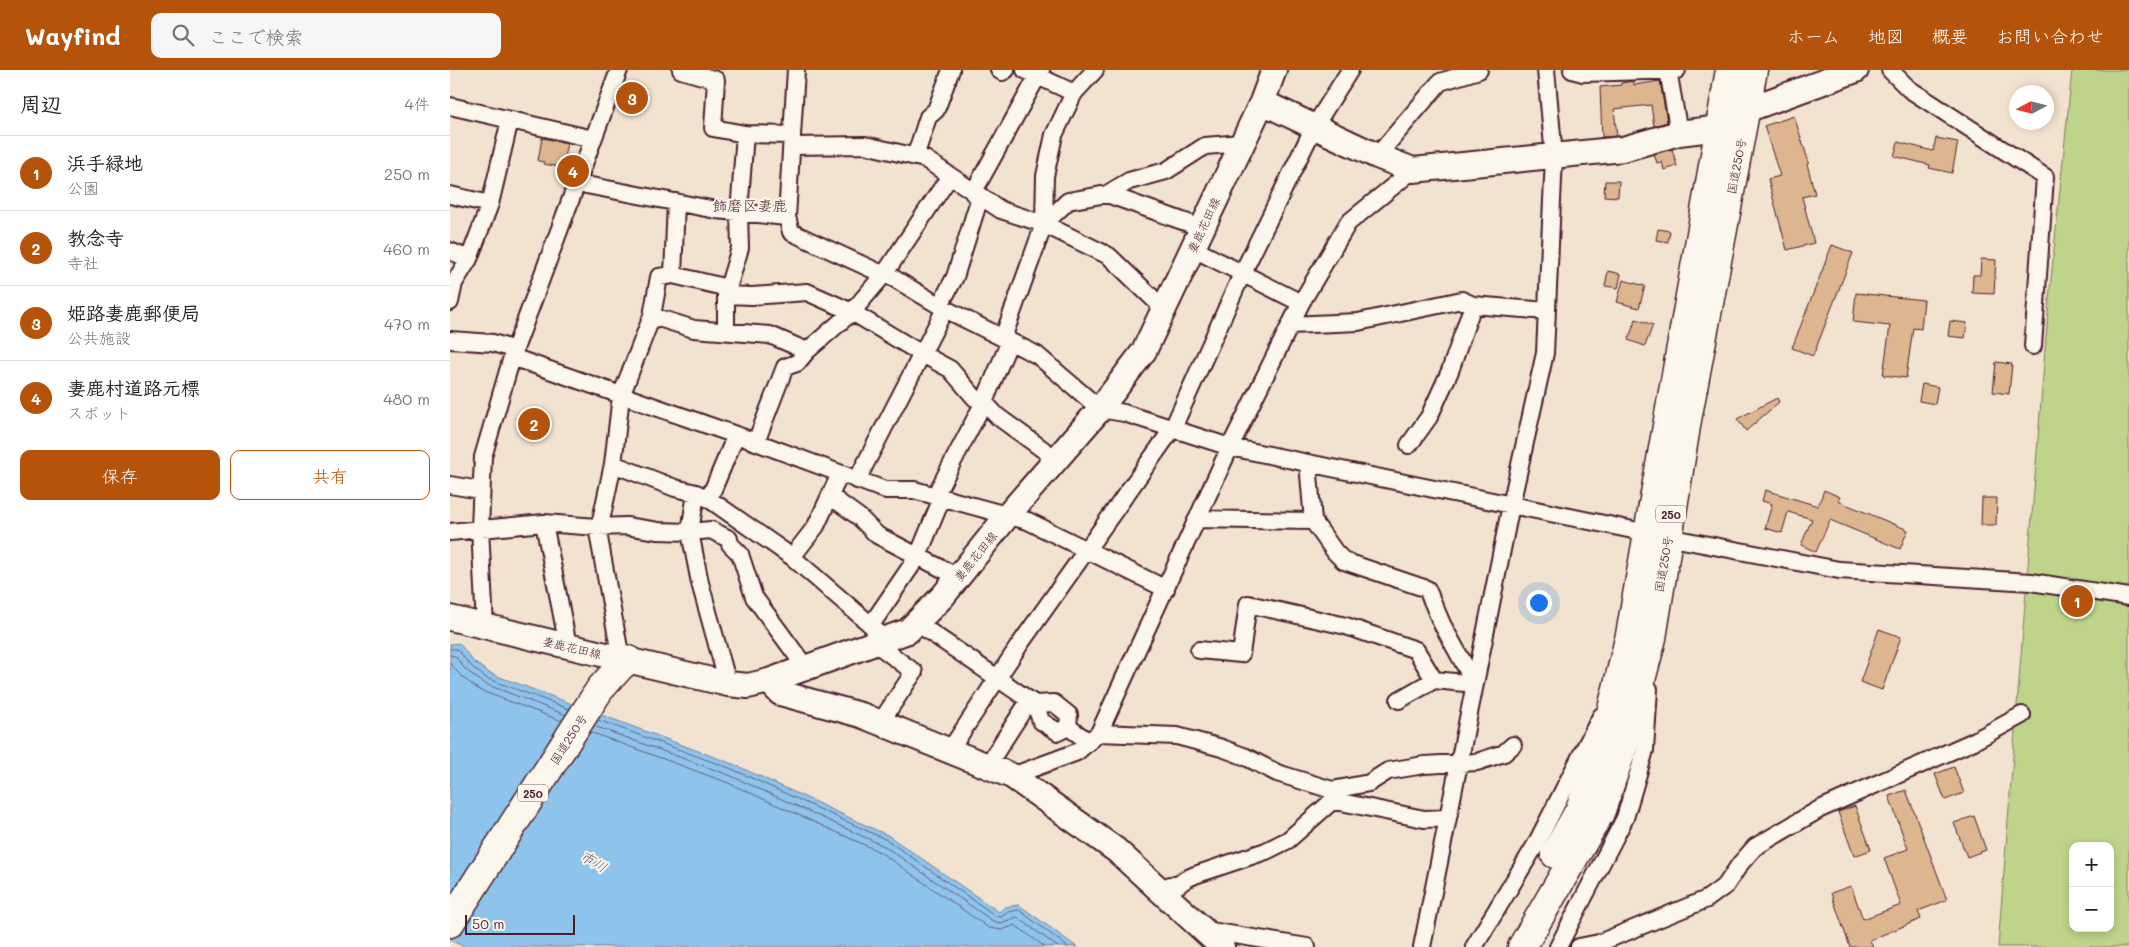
<!DOCTYPE html>
<html lang="ja">
<meta charset="utf-8">
<style>
body{margin:0;font-family:Mali,"Klee One",sans-serif;background:#f6f6f6;color:#202124}
.controls{position:absolute;right:15px;bottom:15px;display:grid;overflow:hidden;border-radius:10px;box-shadow:0 2px 8px #0003}
.controls button{width:45px;height:45px;display:grid;place-items:center;padding:0;border:0;border-bottom:1px solid #e0e0e0;background:#fff;color:#202124;font:25px sans-serif}
.compass{position:absolute;left:1559px;top:15px;width:45px;height:45px;border-radius:50%;background:#fff;box-shadow:0 2px 8px #0003;rotate:263deg}
.scale{position:absolute;left:15px;bottom:12px;width:110px;box-sizing:border-box;padding-left:5px;border:2px solid #4a1f2b;border-top:0;font-size:14px;line-height:18px;white-space:nowrap;color:#4a1f2b;-webkit-text-stroke:4px #fbf7ec;paint-order:stroke}
.you{position:absolute;left:1088px;top:532px;width:18px;height:18px;margin:-12px;border:4px solid #fff;border-radius:50%;background:#1a73e8;box-shadow:0 0 0 8px #1a73e833}
.badge{display:grid;place-items:center;width:32px;height:32px;border-radius:50%;background:#b45309;color:#fff;font-size:16px;font-weight:700}
.pin{position:absolute;translate:-50% -50%;border:2px solid #fff;box-shadow:0 1px 5px #0006}
.list{margin:0;padding:0;list-style:none}
h2{display:flex;justify-content:space-between;align-items:center;height:65px;margin:0;padding:0 20px;font-size:21px}
h2 small{font-size:16px;font-weight:400;color:#757577}
.list li{display:grid;grid-template-columns:32px 1fr auto;gap:15px;align-items:center;box-sizing:border-box;height:75px;padding:0 20px;border-top:1px solid #e0e0e0}
.list b{display:block;font-size:19px;white-space:nowrap}
.list p{margin:0;font-size:16px;white-space:nowrap;color:#757577}
.list em{font-size:16px;font-style:normal;color:#757577}
.actions{display:flex;gap:10px;padding:15px 20px}
.actions a{flex:1;padding:11px 0;border:1px solid #b45309;border-radius:10px;text-align:center;font-size:18px;color:#b45309}
.actions .main{background:#b45309;color:#fff}
.icon{flex:none;width:28px;height:28px;fill:none;stroke:currentColor;stroke-width:2;stroke-linecap:round;stroke-linejoin:round}
.map{position:relative;flex:none;width:1679px;height:877px;overflow:hidden}
header{display:flex;align-items:center;gap:30px;box-sizing:border-box;height:70px;padding:0 25px;background:#b45309;color:#fff}
header strong{font-size:24px}
nav{display:flex;gap:28px;margin-inline-start:auto;font-size:18px}
.search{width:350px;height:45px;background:#f6f6f6;display:flex;align-items:center;gap:12px;box-sizing:border-box;padding:0 18px;border-radius:10px;color:#757577;font-size:19px}
main{display:flex}
aside{flex:1;background:#fff}
.map>svg:first-child{display:block}
.green{fill:#bdd48a;stroke:#847a5a;fill-rule:evenodd}
.water{fill:#8ec4ec;stroke:#73829f}
.lines{fill:none;stroke-linecap:round;stroke-linejoin:round}
.shore{stroke:#656178;stroke-width:1}
.building{fill:#ddb58e;stroke:#4a1f2b}
.street-casing{stroke:#4a1f2b;stroke-width:20}
.secondary-casing{stroke:#4a1f2b;stroke-width:28}
.highway-casing{stroke:#4a1f2b;stroke-width:31}
.street{stroke:#fbf7ec;stroke-width:16}
.secondary{stroke:#fbf7ec;stroke-width:24}
.highway{stroke:#fbf7ec;stroke-width:28}
.labels{text-anchor:middle;dominant-baseline:central;stroke-width:4;stroke-linejoin:round;paint-order:stroke}
.shield{fill:#fbf7ec;stroke:#7f6065;stroke-width:1}
.shield-label{font-size:11px;font-weight:bold;fill:#4a1f2b}
.street-label{font-size:12px;fill:#4a1f2b;stroke:#fbf7ec}
.water-label{font-size:14px;font-style:italic;fill:#5e5165;stroke:#fbf7ec}
.quarter-label{font-size:15px;fill:#4a1f2b;stroke:#fbf7ec}
</style>
<header>
<strong>Wayfind</strong>
<div class="search"><svg class="icon" aria-label="search" viewBox="0 0 24 24"><circle cx="10" cy="10" r="6"/><path d="M15 15l6 6"/></svg>ここで検索</div>
<nav><a>ホーム</a><a>地図</a><a>概要</a><a>お問い合わせ</a></nav>
</header>
<main>
<aside>
<h2>周辺<small>4件</small></h2>
<ul class="list">
<li><span class="badge">1</span><div><b>浜手緑地</b><p>公園</p></div><em>250 m</em></li>
<li><span class="badge">2</span><div><b>教念寺</b><p>寺社</p></div><em>460 m</em></li>
<li><span class="badge">3</span><div><b>姫路妻鹿郵便局</b><p>公共施設</p></div><em>470 m</em></li>
<li><span class="badge">4</span><div><b>妻鹿村道路元標</b><p>スポット</p></div><em>480 m</em></li>
</ul>
<div class="actions"><a class="main">保存</a><a>共有</a></div>
</aside>
<div class="map">
<svg width="1679" height="877" viewBox="0 0 1679 877">
<rect width="100%" height="100%" fill="#f2e3d0"/>
<filter id="ink" filterUnits="userSpaceOnUse"><feTurbulence type="fractalNoise" baseFrequency=".02" numOctaves="2"/><feDisplacementMap in="SourceGraphic" scale="10" xChannelSelector="R" yChannelSelector="G"/><feConvolveMatrix kernelMatrix="1 2 1 2 8 2 1 2 1" color-interpolation-filters="sRGB"/></filter>
<g filter="url(#ink)">
<path class="green" d="M1622,0h57v877h-131l51,-648zM1623,776h37v82h-37z"/>
<path class="water" d="M9,573l14,18 16,12 244,91 156,72 110,76 6,-5 14,-2 58,42h-612l-15,-7v-296z"/>
<g class="lines">
<path class="shore" d="M0,579h7l13,16 16,13 83,31
M0,585l5,1 10,13 18,14 83,32
M0,593l11,13 18,14 83,31
M148,650l134,49 155,71 109,76 5,1 7,-5 11,-2 49,37
M144,656l135,49 155,71 109,75 8,2 16,-6 41,30
M140,662l136,50 154,70 109,76 13,2 13,-5 30,22"/>
</g>
<path class="building" d="M1184,11v4l26,-4 7,41 -13,4 -3,-21 -37,4 3,27 -15,1 -2,-50 21,-2v-2z
M1344,46l15,47 -2,1 8,30 -13,3 12,46 -27,7 -19,-71 12,-3 -16,-50z
M92,68l25,5 -5,24 -19,-3 1,-2 -6,-1z
M1486,68l22,4 -6,31 -23,-5 1,-3 -36,-9 4,-14 35,9z
M1222,79l5,17 -13,4 -2,-8 -5,1 -3,-9z
M1155,111h14l-1,16 -14,-1z
M1208,159l12,2 -2,11 -12,-2z
M1382,175l21,8 -40,103 -21,-8z
M1531,189l15,1 -2,34 -22,-1 1,-18h7z
M1158,201l13,3 -3,14 -13,-2z
M1173,210l22,6 -6,22 -22,-6z
M1406,223l68,7 -3,29 -8,-1 -7,50 -23,-3 7,-49 -37,-4z
M1186,249l17,6 -8,21 -17,-6z
M1500,251l17,2 -2,15 -17,-2z
M1546,292l16,2 -3,30 -16,-2z
M1472,314l16,3 -3,17 -16,-3z
M1327,328l2,4 -33,29 -9,-12z
M1315,420l53,16 6,-16 16,7 -2,4 70,29 -8,19 -70,-29 -14,32 -15,-7 11,-26 -24,-7 -6,21 -17,-5 7,-24 -10,-3z
M1532,428h15l-1,27h-15z
M1429,559l22,8 -19,53 -22,-8z
M1504,697l10,26 -19,7 -10,-26z
M1456,720l41,110 -29,11 3,8 -51,21 3,7h-23l-19,-54 20,-7 12,33 38,-14 -17,-47 24,-9 -19,-53z
M1405,736l16,44 -17,6 -16,-44z
M1524,746l12,34 -19,7 -13,-34z"/>
<g class="lines">
<defs>
<path id="street" d="M231,0l35,10 -3,48 32,6 47,1
M346,0l-9,147 4,15 87,40 7,1 60,36 92,46 63,54 24,4 106,34 437,90 172,33 192,12 98,15
M549,0l3,2 4,-2
M575,0l49,23
M1122,0l11,3 94,-3
M1218,0l11,63
M1440,0l19,19 136,88 -12,169
M0,36l143,33
M342,76l73,-1 60,14 76,51 43,14 65,32 55,53
M927,86l63,-74 39,-12
M465,87l13,-40 8,-7 15,-40
M126,113l140,27 71,7
M523,123l68,-123
M657,124l95,34
M0,125l40,9
M594,154l24,-23 39,-7 22,-13 37,-10 39,-25 37,-3
M742,178l109,55
M0,181l19,8
M223,205l55,13
M276,225l26,1 55,-4 45,20 70,42 28,15 25,29 9,4 13,14 59,43
M0,232l4,-19 15,-24 21,-55 20,-84
M490,235l15,-28 25,-80
M202,246l42,13 76,6 37,16
M840,255l68,-3 104,-22 11,5 74,6
M276,260v-35l14,-47 -1,-35 6,-79
M553,268l41,-114 1,-48 9,-41 20,-42 21,-23
M0,270l43,3 22,7
M62,287l244,85 129,48h29l114,31 138,68
M306,372l29,-75 12,-4 10,-12 45,-39 33,-39 65,-97
M959,375l20,-28 21,-46 23,-66
M858,393l5,58 22,31 9,9 83,28 15,35 33,60
M163,394l62,24 21,5 13,6 83,58 79,68 13,15
M407,410l88,-171
M0,415l30,5
M246,423l-6,39 10,51 28,101
M380,426l29,21 18,18 81,42
M485,426l49,-94 26,-61
M259,429l27,-64
M747,449l116,2
M94,453l24,123
M150,455l13,-61 8,-68 31,-80 7,-39 14,-2 3,-73
M147,457l24,132
M0,462l94,-9 53,4 29,-1 32,5 32,1 21,-2 18,9 1,5 10,10 14,43 52,71
M342,487l24,-31 24,-52
M467,553l118,81 6,17 17,11 10,-5 20,14
M421,555l47,-69 24,-58
M35,557l-5,-99 3,-71 29,-100 107,-287
M425,573l39,29 -34,51
M749,580l42,4 7,-50 98,22 70,24 18,30
M949,630l35,-20 41,4
M585,634l19,-1 15,12 -1,12
M649,663l78,3 45,12 24,9 31,16 55,17 37,-7 19,-12 36,-6 53,-3 27,-9 9,-8
M500,680l70,-106 153,-216 69,-154 72,-147 36,-57
M537,696l42,-65
M562,706l65,-24 22,-19 131,-286 71,-144 47,-80 65,-53
M711,820l9,-5h8l8,-6 9,-4 71,-24 22,-11 42,-37 6,-2 88,18 23,-1
M755,860l102,17
M972,877l89,-442 34,-152 9,-196 -8,-87
M1024,877l61,-101 66,-130
M1108,877l67,-129 20,-68 4,-61
M1129,877l20,-4 108,-44 19,-14 14,-21 15,-17 65,-38 154,-68 48,-26"/>
<path id="secondary" d="M812,32l115,54 36,14 210,-21 56,-16 41,-5 26,-18 110,-40
M0,548l278,66 20,2 21,-5 139,-50 35,-35 65,-81 92,-106 44,-58 118,-249 12,-32
M319,611l11,12 81,22 151,61 104,74 106,97"/>
<path id="highway" d="M1105,784l24,-43 24,-65 27,-111 100,-565
M0,853l150,-234 20,-22 8,-7
M1072,877l78,-134 25,-72 27,-103 35,-218 66,-350"/>
</defs>
<use href="#street" class="street-casing"/>
<use href="#secondary" class="secondary-casing"/>
<use href="#highway" class="highway-casing"/>
<use href="#street" class="street"/>
<use href="#secondary" class="secondary"/>
<use href="#highway" class="highway"/>
</g>
</g>
<g class="labels">
<g class="shield">
<rect x="1206" y="435.5" width="30" height="17" rx="4"/>
<rect x="68" y="714.5" width="30" height="17" rx="4"/>
</g>
<g class="shield-label">
<text x="1221" y="444">250</text>
<text x="83" y="723">250</text>
</g>
<g class="street-label">
<text transform="translate(1286 96) rotate(-79)">国道250号</text>
<text transform="translate(753 155) rotate(-65)">妻鹿花田線</text>
<text transform="translate(525 486) rotate(-51)">妻鹿花田線</text>
<text transform="translate(1213 494) rotate(-80)">国道250号</text>
<text transform="translate(122 577) rotate(13)">妻鹿花田線</text>
<text transform="translate(118 669) rotate(-57)">国道250号</text>
</g>
<g class="water-label">
<text transform="translate(144 791) rotate(31)">市川</text>
</g>
<g class="quarter-label">
<text x="300" y="135">飾磨区妻鹿</text>
</g>
</g>
</svg>
<div class="controls">
<button>+</button>
<button>−</button>
</div>
<svg class="compass" viewBox="-18 -18 36 36"><path d="M0-13l5 13h-10z" fill="#e53935"/><path d="M0 13l5-13h-10z" fill="#757577"/></svg>
<div class="scale">50 m</div>
<div class="you"></div>
<div class="pin badge" style="left:1627px;top:531px">1</div>
<div class="pin badge" style="left:84px;top:354px">2</div>
<div class="pin badge" style="left:182px;top:28px">3</div>
<div class="pin badge" style="left:123px;top:101px">4</div>
</div>
</main>
